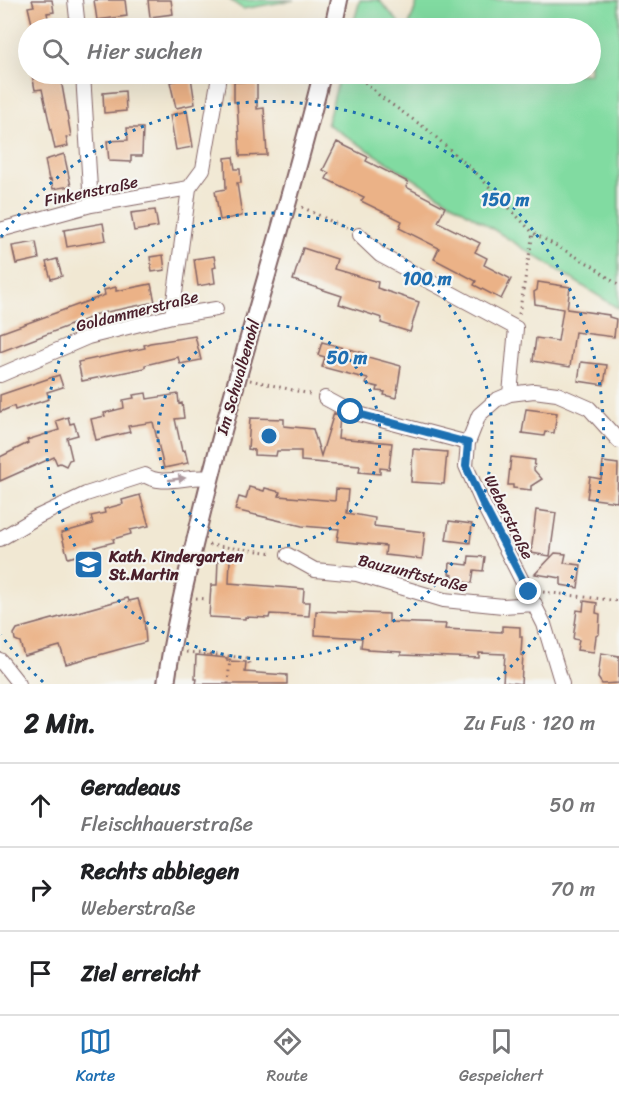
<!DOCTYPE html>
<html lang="de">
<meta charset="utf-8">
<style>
body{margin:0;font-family:Sriracha,sans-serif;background:#f2f2f2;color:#202124}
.stop{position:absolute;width:18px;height:18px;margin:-14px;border:4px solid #1f6fb2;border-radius:50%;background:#fff}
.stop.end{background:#1f6fb2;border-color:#fff;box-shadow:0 2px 6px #0008}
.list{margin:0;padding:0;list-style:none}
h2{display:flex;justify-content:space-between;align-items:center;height:78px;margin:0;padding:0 24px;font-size:26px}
h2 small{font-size:20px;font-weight:400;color:#757577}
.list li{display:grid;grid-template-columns:39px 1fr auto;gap:18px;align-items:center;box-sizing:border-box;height:84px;padding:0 24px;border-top:2px solid #e0e0e0}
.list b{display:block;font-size:22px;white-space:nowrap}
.list p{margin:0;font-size:20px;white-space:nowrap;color:#757577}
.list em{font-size:20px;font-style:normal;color:#757577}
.icon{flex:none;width:33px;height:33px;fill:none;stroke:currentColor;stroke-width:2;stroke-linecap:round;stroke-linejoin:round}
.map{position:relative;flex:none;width:619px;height:684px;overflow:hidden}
.search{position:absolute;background:#fff;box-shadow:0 6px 24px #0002;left:18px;right:18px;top:18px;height:66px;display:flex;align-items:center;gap:15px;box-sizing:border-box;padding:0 21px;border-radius:33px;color:#757577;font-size:22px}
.sheet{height:330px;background:#fff}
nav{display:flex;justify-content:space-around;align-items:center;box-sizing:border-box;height:84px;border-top:2px solid #e0e0e0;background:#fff;font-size:16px;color:#757577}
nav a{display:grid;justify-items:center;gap:3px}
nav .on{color:#1f6fb2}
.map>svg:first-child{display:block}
.green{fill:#81dba1;stroke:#667d66;stroke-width:1.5}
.building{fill:#ebb287}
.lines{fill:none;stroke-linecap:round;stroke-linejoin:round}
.minor-casing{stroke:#846566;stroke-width:16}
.tertiary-casing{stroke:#846566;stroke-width:20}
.path{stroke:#846566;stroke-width:3;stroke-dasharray:1.5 4.5;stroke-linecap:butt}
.minor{stroke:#fff;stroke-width:14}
.tertiary{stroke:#fff;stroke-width:16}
.oneway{fill:#ae9aa0}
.route{stroke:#1f6fb2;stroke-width:8}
.ring{fill:none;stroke:#1f6fb2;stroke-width:3;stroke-dasharray:3 6}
.labels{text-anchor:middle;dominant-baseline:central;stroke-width:4.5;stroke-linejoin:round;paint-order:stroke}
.street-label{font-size:16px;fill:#4a1f2b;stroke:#f6f6f2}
.poi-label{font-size:16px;font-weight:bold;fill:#4a1f2b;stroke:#f6f6f2;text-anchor:start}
.centre{fill:#1f6fb2;stroke:#f6f6f2;stroke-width:3}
.ring-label{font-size:18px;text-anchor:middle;font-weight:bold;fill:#1f6fb2;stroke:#f6f6f2;stroke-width:4.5;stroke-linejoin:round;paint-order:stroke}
</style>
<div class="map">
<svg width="619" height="684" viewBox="0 0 619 684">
<rect width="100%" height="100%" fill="#f6f6f2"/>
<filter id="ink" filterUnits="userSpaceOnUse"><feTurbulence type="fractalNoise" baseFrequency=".0167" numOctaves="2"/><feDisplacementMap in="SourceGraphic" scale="12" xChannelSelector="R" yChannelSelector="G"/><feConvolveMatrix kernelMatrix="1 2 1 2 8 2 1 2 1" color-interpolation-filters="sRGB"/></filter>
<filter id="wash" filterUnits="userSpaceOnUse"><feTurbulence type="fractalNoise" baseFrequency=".008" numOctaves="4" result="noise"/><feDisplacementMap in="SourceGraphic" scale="24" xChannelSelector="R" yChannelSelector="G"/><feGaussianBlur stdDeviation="1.35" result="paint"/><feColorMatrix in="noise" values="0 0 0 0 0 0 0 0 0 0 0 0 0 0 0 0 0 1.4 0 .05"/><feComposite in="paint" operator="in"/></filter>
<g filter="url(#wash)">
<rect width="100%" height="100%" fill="#f1e8d3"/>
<path class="green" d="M230,0h64l-51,9z
M360,0h19l25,28h-52z
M418,0h201v309l-292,-185 13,-50h250v-46h-182z"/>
<g id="blocks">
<path class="building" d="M32,0h20l2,12 -7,1 3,15h-17l-5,-21 6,-1z
M94,0h31l2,16 -30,4z
M148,0h23l2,14 -23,3z
M32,74h28l11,62 -5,1 2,9 -13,3 -13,-60 -7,1z
M191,77l4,27 -19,4 -6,-26z
M257,81v28l7,-1 3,47 -27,1 -3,-54h-3v-20z
M125,91l1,20 -22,2 -1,-20z
M187,111l6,36 -17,3 -6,-35z
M127,128h16l-1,28h-11v6l-22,-1 -2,-20 21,-1z
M337,142l31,15 -2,4 42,21 -2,5 39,20 -7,15 42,21 -5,9 12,6 -3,7 27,14 -10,20 -27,-14 2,-4 -42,-22 5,-11 -40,-20 3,-7 -41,-20 3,-4 -38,-18 3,-6 -6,-3z
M64,154l7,32 -18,3 -2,-10 -2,1 -4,-20z
M233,157l2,12h5l1,14h-4l5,33 -22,4 -5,-29 11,-2 -1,-31z
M155,210l3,17 -24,4 -3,-18z
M103,223l3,17 -39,7 -3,-17z
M36,242l3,17 -23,5 -4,-18z
M303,248l34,11 -3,10 44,13 -1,6 42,14 -9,30 -29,-9 1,-5 -43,-14 3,-8 -49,-16z
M163,255l2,15 -13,2 -2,-15z
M214,256l2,11 -3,1 2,15 -17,3 -4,-27z
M57,259l5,17 -11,3 -5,-17z
M538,282l32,5 -3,22 42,6v2l7,2 -2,18 -39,-5 -5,35 -37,-6 3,-23 22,3 5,-32 -28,-5 -1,-12 3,-2z
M151,284l4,18 -63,13v2l-92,35v-19l105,-38 -1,-5 12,-3v4z
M195,336l6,24 -21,4 -2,-7 -33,8v3l-63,13 -4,-19 67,-14 -1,-3 6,-2z
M322,342l42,11v3l37,10 -5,32 -12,-3 1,-3 -8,-1 1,-4 -12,-3 2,-5 -46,-12 3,-10 -7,-2z
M581,362l26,3 -3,20 -26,-4z
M59,375l4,12 -16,5 2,7 -34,11 -1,-4 -14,6v-17z
M146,393l1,6 31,-5 1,10 3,-1 2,15 -9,1 7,32 3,-1 3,13 -24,5 -11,-46 -25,4 2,6 -34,8 -5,-21 14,-3 -1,-3 20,-5 -1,-8 11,-2 -1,-3z
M526,409l31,4 -3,20 -9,-1 -1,4 -22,-3z
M334,413l6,3 -2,22 54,5 -3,26 -9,-1v6l-21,-2 1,-6 -59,-5v-10h-24l-1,5 -22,-1v-5l-6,-1 2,-31 34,1v7l29,3 8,27z
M68,417l2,7 4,-1 4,12 -11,3 5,21 -3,1 -3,6 -6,-3 -3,1 -3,-7 -54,24v-24l28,-14 -1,-3 32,-10 -3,-9z
M413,449l34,3 -3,32 -33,-2z
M511,457l24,3 -1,10 8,9 -11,7v4l-18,-2v-3h-5z
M603,462l15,2 -1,38 -30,-4 3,-21 11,2z
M249,487l15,4 1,-3 15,4 -1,4 56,5 1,-12 13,1 -2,23 28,5 -1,8 51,6 -3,27 -37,-4 1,-9 -49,-5 2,-12 -37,-3 -67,-16 4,-13 7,2z
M140,495l9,31 -19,4 1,4 -18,5 1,3 -19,5 1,4 -28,7 -7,-25 32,-9 -2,-8 14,-3 -1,-4 19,-5 -1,-4z
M536,510l20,3 -6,43 -19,-3z
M449,521l23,3 -2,19 -24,-3z
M555,553l11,1 -2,9 17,2 -3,23 -17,-3v-7l-26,-4z
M469,556l16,1 -2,14 -9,-1 -2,13 -20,-2 1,-6 -4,-1 1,-11 18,2z
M218,559h12l-1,24 75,6 -1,13h7l-1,14 -39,-2 -1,4 -24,-1v2l-36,-2 2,-32h6z
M128,598l1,3 9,-2 6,19 2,24 -80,22 -6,-18 -36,10 -4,-14 -5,-2 -1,-6 3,-5z
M584,601l13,2 -1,10 4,1 -1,20 -3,2 -2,16 -17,-2 2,-10 -6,-1 4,-29 6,1z
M316,611l73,3v8l57,2 -1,5 57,3v-6l18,1v10h2l-1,18h2l-2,29 -18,-2 2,-28 -26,-1v5l-78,-3v-3l-33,-2v-2l-7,-1 1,-9 -47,-3z
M601,653l18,3v27l-17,1 -4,-6z
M196,655l31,3v3l19,1 -1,10 42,3v9h-91l1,-5h-2z"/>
</g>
</g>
<g filter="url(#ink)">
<use href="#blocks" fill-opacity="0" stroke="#846566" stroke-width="1.5"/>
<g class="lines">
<defs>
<path id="minor" d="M75,0l3,28
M83,74l8,131
M0,230l91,-25 98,-17
M359,235l21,20 136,73 -6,66
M172,316l17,-128 14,-19 15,-87 -1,-8
M0,375l88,-38 84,-21 44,-7
M325,398l26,14 117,31
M0,539l39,-23 47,-22 59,-19c15,12 44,0 65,3
M288,555l27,15 42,4 87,26 59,6 32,-2
M0,660l19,24
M562,684l-18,-60 -61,-120 -17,-38 2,-23 11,-28 17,-15 14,-6 24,-3 23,3 32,14 30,33"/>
<path id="tertiary" d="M333,28l6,-28
M166,684c7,-51 19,-101 31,-151 36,-154 87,-305 125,-459"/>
</defs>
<use href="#minor" class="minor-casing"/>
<use href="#tertiary" class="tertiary-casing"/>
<path class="path" d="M356,74l25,23 47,33 49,44 56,59 60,33 26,20
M302,207l45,22
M519,314l14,-81
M250,380l64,15
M209,545l65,8
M543,592l76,9
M196,598l10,1
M186,652l61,6 3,8
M228,684l2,-28"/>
<use href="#minor" class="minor"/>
<use href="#tertiary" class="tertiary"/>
</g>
<defs><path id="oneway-solid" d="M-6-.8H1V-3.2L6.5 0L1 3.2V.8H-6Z" transform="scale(1.5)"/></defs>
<use class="oneway" href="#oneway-solid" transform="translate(177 479) rotate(-8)"/>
</g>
<g class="lines" filter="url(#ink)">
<path class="route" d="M351,412l117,31 -2,23 17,38 46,88"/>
</g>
<g class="ring">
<circle cx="269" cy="436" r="111"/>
<circle cx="269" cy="436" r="223"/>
<path d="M43 682A334 334 0 0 1 1 635M1 237A334 334 0 1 1 495 682"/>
</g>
<defs>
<symbol id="school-square" viewBox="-11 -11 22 22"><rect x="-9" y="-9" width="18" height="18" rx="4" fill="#1f6fb2" stroke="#f6f6f2"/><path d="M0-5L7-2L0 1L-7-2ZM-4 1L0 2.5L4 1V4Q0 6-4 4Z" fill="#fff"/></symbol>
</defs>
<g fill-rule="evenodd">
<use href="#school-square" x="72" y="548" width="33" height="33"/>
</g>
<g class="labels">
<g class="street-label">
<text transform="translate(91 191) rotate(-12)">Finkenstraße</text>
<text transform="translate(137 311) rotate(-14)">Goldammerstraße</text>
<text transform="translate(238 377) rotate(-74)">Im Schwalbenohl</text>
<text transform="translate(509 517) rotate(64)">Weberstraße</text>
<text transform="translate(413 573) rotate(14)">Bauzunftstraße</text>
</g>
<g class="poi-label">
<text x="109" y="556">Kath. Kindergarten<tspan x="109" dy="18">St.Martin</tspan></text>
</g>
</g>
<circle cx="269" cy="436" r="9" class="centre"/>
<g class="ring-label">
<text x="505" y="206">150 m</text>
<text x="427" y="285">100 m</text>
<text x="347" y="364">50 m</text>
</g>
</svg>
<div class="stop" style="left:351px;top:412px"></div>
<div class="stop end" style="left:529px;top:592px"></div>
<div class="search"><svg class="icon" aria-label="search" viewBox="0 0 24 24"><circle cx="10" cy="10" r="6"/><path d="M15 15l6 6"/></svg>Hier suchen</div>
</div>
<section class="sheet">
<h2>2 Min.<small>Zu Fuß · 120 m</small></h2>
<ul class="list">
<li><svg class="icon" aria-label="ahead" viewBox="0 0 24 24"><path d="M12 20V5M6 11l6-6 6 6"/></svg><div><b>Geradeaus</b><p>Fleischhauerstraße</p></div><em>50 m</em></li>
<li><svg class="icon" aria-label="right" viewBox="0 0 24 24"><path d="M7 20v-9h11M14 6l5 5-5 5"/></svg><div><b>Rechts abbiegen</b><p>Weberstraße</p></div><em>70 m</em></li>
<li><svg class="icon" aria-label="arrive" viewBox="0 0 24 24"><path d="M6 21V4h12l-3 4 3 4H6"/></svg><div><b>Ziel erreicht</b></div></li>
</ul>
</section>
<nav>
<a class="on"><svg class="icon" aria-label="map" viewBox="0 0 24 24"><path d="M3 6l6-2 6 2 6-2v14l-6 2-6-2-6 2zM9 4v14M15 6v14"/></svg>Karte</a>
<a><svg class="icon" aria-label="directions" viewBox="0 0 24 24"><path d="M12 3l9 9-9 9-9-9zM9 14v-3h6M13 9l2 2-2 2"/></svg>Route</a>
<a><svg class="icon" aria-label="saved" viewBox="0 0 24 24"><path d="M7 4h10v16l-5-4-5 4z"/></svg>Gespeichert</a>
</nav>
